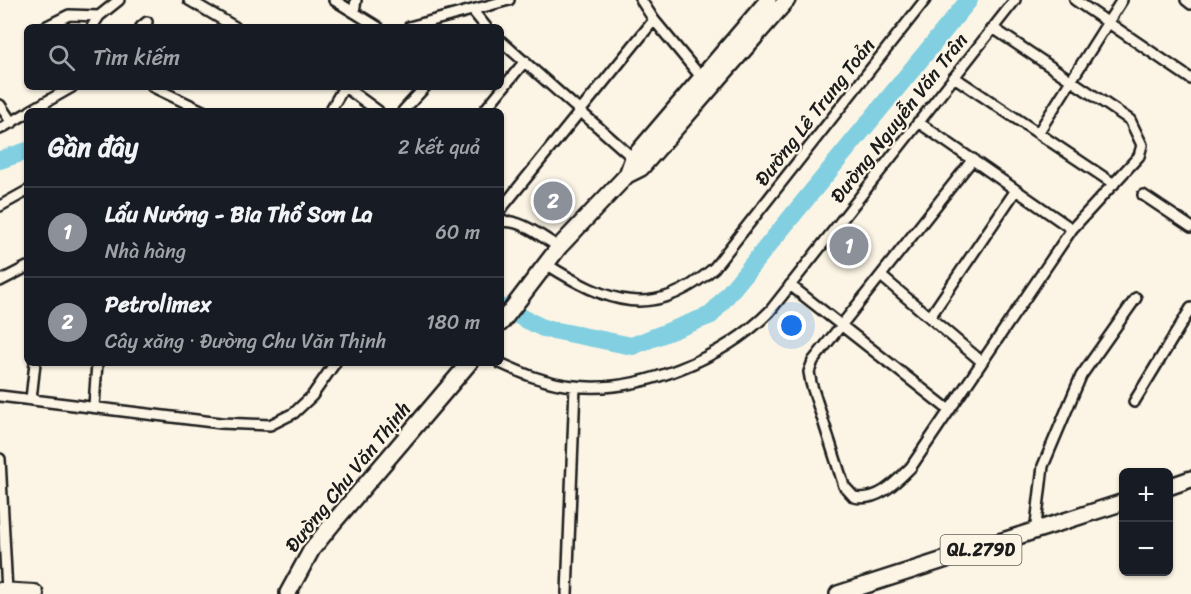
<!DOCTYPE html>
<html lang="vi">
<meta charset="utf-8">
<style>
body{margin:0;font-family:Sriracha,sans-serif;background:#20242c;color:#f1f3f6}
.controls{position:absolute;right:18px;bottom:18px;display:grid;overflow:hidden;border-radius:9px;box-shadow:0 2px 4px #0004}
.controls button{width:54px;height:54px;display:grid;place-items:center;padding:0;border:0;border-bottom:2px solid #363941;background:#171b24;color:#f1f3f6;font:30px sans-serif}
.you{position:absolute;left:792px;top:326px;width:21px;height:21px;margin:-15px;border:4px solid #fff;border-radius:50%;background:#1a73e8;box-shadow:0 0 0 9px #1a73e833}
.badge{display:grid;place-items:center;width:39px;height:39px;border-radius:50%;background:#8c9099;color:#fff;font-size:20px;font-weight:700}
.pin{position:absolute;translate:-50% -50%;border:3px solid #fff;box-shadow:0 2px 6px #0006}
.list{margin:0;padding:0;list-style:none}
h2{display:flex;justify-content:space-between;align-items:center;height:78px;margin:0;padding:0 24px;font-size:26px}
h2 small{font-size:20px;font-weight:400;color:#9ea1a6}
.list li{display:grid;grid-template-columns:39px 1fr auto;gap:18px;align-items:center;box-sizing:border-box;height:90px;padding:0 24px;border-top:2px solid #363941}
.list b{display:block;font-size:22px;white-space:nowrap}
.list p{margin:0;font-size:20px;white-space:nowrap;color:#9ea1a6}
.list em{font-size:20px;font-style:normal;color:#9ea1a6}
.icon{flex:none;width:33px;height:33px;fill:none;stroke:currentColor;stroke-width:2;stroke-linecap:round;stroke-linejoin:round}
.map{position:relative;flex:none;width:1191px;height:594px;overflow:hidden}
.search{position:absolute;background:#171b24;box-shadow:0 2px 4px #0004;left:24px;top:24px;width:480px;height:66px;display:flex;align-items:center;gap:15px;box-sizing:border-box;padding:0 21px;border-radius:9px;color:#9ea1a6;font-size:22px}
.panel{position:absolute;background:#171b24;box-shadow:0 2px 4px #0004;left:24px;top:108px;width:480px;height:258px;border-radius:9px}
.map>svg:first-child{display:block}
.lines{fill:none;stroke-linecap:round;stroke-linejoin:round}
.river{stroke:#81cfe0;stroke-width:18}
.street-casing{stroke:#1c1c1c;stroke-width:14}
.primary-casing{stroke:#1c1c1c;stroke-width:20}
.highway-casing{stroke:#1c1c1c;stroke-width:22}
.street{stroke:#fcf5e5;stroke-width:9}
.primary{stroke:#fcf5e5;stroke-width:15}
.highway{stroke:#fcf5e5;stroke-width:18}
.labels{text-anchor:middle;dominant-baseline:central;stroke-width:4.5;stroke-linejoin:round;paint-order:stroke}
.shield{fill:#fcf5e5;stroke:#5f5d58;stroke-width:1.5}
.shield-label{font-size:18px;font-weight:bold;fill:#1c1c1c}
.street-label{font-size:20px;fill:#1c1c1c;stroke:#fcf5e5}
</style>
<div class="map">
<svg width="1191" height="594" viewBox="0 0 1191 594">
<rect width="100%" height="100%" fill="#fcf5e5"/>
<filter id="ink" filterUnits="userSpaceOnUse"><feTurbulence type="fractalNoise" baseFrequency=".0167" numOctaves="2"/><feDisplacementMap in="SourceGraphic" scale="12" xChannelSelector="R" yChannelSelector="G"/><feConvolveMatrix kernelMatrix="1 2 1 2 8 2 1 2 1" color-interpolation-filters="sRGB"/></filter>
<g filter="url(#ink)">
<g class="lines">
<path class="river" d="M0,160l27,-9
M501,307l42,21 89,18 79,-31 258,-315"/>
<defs>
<path id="street" d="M189,0l46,27
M334,0l44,27
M1075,0l116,79
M1186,0l5,4
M473,11l13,16
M354,12l2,-12
M654,20l47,57
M45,27l24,-12 30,1
M92,27l7,-11 20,-16
M141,27l6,-5
M409,27l100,-27
M501,41l132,117
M954,77l160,107
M153,87l50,24
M345,87l33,24
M0,105l12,18
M30,111l42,-24
M330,111l14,-24
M403,111l22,-24
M484,111l41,-50
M918,122l154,107
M0,129l27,-16
M1038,133l84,-133
M973,159l-160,202 -4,11 2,11 33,103 10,11c24,5 42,-15 57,-30l161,-238 67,-73 3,-11 -12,-25 -137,-92
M1143,195l48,32
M0,206l27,-15
M501,209l153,-189 -13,-20
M501,222c19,-4 42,16 58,25
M546,264c62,39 107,57 168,4l211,-268
M881,276l100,85
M0,281l27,-14
M790,285l159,125
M930,317l86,-127
M500,363c24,11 48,21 74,23 66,8 151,-29 196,-75l245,-311
M0,396l221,27 49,2 24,-12 18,-17 23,-33
M31,399l4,-36
M1134,402l57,-94
M94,406l3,-43
M0,459l7,133
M1035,533l8,-67 38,-90 55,-78
M567,594l8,-207"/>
<path id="primary" d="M627,175l6,-17 135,-158
M501,323l58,-76 68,-72 14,-7 146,-168
M1168,487l23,-8
M288,593l24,-44 21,-26 136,-160
M838,594l286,-92"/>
<path id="highway" d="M0,592l34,2"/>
</defs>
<use href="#street" class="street-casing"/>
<use href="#primary" class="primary-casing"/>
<use href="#highway" class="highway-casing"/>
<use href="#street" class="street"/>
<use href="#primary" class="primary"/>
<use href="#highway" class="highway"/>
</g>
</g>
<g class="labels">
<rect class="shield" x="940.5" y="535" width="81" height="30" rx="4.5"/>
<g class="shield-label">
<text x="981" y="550">QL.279D</text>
</g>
<g class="street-label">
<text transform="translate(815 112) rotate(-52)">Đường Lê Trung Toản</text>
<text transform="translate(899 118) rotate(-52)">Đường Nguyễn Văn Trân</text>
<text transform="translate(348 477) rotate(-51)">Đường Chu Văn Thịnh</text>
</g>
</g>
</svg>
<div class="controls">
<button>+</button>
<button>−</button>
</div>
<div class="you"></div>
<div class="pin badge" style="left:849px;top:246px">1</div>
<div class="pin badge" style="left:553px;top:201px">2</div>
<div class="search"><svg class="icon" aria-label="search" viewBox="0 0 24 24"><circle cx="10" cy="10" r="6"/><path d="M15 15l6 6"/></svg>Tìm kiếm</div>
<section class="panel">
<h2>Gần đây<small>2 kết quả</small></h2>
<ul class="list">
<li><span class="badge">1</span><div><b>Lẩu Nướng - Bia Thổ Sơn La</b><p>Nhà hàng</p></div><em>60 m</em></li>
<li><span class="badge">2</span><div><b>Petrolimex</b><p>Cây xăng · Đường Chu Văn Thịnh</p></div><em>180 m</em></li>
</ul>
</section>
</div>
